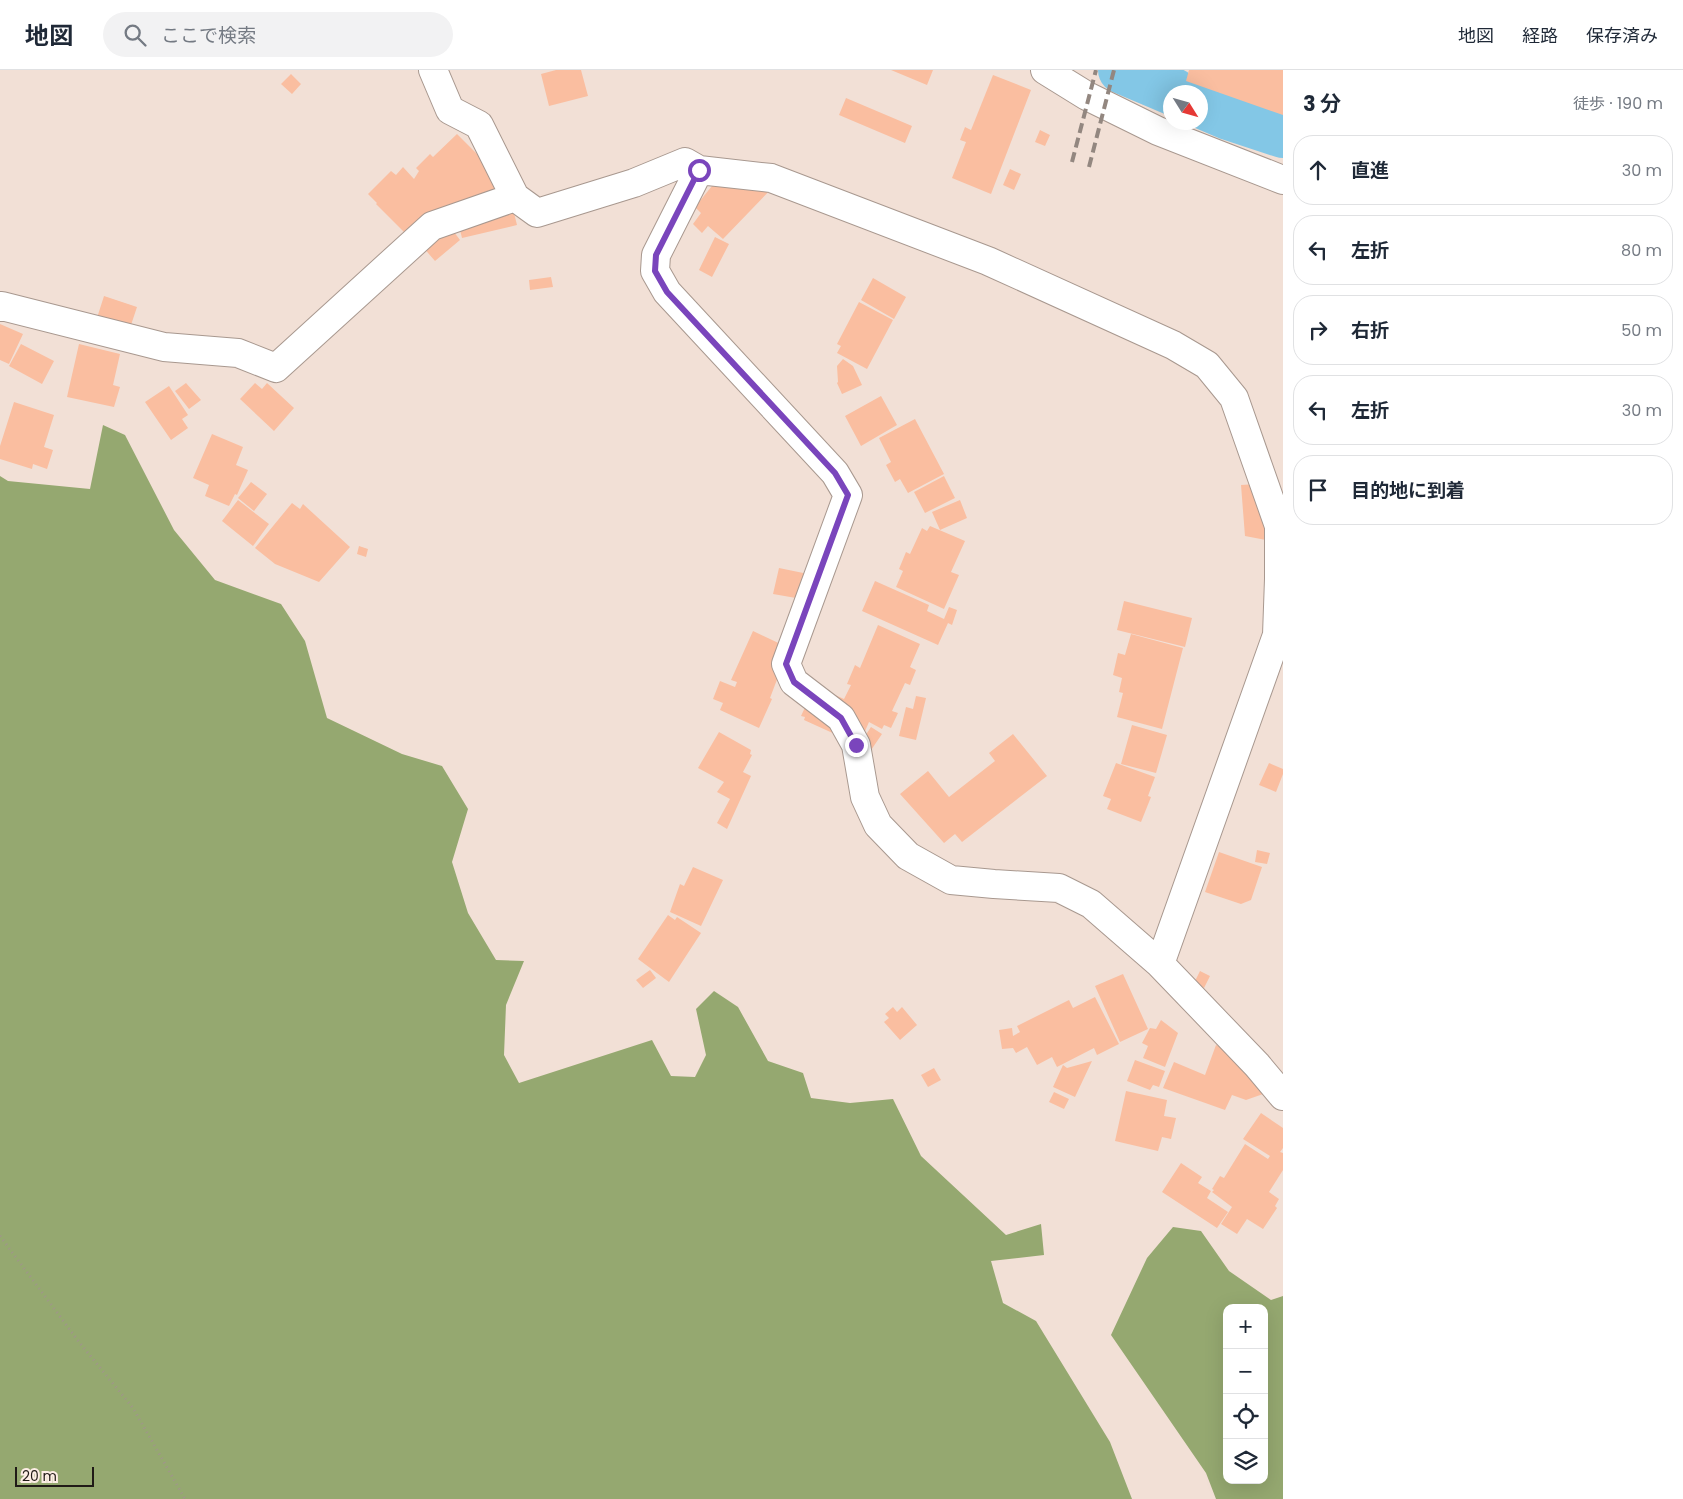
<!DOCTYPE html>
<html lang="ja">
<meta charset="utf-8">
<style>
body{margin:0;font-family:Poppins,"Noto Sans JP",sans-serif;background:#f2f2f3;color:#1f2937}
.controls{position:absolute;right:15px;bottom:15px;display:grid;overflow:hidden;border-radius:10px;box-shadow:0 5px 20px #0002}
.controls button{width:45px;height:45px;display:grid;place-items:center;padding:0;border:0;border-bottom:1px solid #e0e1e3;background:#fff;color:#1f2937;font:25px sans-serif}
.compass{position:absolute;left:1163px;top:15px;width:45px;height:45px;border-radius:50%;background:#fff;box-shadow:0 5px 20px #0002;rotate:127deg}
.scale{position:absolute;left:15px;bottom:12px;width:79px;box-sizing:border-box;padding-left:5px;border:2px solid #201a17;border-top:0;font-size:14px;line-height:18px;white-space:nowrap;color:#201a17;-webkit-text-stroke:4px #fdeee6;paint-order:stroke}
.stop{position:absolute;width:15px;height:15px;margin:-11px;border:4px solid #7a45bc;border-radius:50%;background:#fff}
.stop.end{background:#7a45bc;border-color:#fff;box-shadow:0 1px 5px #0008}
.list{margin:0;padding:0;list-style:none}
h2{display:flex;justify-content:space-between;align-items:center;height:65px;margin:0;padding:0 20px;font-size:21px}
h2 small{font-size:16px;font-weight:400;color:#747a83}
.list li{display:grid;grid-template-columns:32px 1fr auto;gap:15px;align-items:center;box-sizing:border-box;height:70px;margin:0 10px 10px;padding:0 10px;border:1px solid #e0e1e3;border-radius:20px}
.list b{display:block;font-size:19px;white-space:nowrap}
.list em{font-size:16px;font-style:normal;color:#747a83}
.icon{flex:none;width:28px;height:28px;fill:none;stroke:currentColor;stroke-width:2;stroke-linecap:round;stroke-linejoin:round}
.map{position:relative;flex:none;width:1283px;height:1429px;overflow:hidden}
header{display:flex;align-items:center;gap:30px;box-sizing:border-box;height:70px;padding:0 25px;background:#fff;border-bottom:1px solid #e0e1e3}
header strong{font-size:24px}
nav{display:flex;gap:28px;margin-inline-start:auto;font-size:18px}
.search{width:350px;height:45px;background:#f2f2f3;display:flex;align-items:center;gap:12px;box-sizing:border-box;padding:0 18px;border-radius:28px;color:#747a83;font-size:19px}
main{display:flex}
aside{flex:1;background:#fff}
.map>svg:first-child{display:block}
.forest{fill:#95a870;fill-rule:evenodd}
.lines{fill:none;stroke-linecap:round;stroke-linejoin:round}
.river{stroke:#83c7e6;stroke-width:48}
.building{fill:#fabea0}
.minor-casing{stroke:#a8988f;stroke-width:30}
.major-casing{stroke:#a8988f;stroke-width:30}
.path{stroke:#a1948d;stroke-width:3;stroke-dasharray:1 4;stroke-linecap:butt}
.minor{stroke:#fff;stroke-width:28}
.major{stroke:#fff;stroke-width:28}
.rail{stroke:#938780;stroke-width:4;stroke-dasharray:10 5;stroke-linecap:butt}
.route{stroke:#7a45bc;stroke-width:6}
</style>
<header>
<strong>地図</strong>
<div class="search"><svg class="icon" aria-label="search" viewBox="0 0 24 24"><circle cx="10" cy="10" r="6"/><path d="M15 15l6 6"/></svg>ここで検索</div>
<nav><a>地図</a><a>経路</a><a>保存済み</a></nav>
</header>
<main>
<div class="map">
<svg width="1283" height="1429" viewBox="0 0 1283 1429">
<rect width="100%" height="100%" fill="#f2e0d6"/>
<path class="forest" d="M103,355l22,10 49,95 41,50 66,24 24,37 22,77 75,36 40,12 26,43 -16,53 16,51 28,47 28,1 -18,44 -2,50 15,28 133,-43 19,36 24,1 11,-22 -10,-46 18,-18 24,16 30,54 35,12 8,25 39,5 43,-4 28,57 85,79 35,-11 3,31 -53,6 12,42 33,18 74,121 22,57h-1132v-1023l8,5 82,8z
M1173,1157l28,4 28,40 42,29 12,-4v203h-67l-10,-26 -95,-138 36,-77zM1227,1238h37v172h-37z"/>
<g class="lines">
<path class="river" d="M1122,0l52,22
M1200,34l28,12 55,18"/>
</g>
<path class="building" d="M556,0h25l7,26 -39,10 -8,-32z
M891,0h42l-6,15z
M1189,0h94v45l-97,-34z
M291,4l10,10 -9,10 -11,-10z
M993,5l38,15 -40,104 -39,-16 14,-36 -6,-2 5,-13 6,3z
M846,28l66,28 -7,17 -66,-28z
M1040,60l10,5 -5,11 -10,-4z
M457,64l27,27 7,12 -3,2 9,12 -25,15 -53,22 -3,-3 -12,11 -28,-28 1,-1 -9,-9 23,-23 5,4 7,-8 11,12 5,-8 -3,-3 14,-14 3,3z
M1010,99l11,5 -7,16 -11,-5z
M716,111l58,5 -51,53 -15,-13 -6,7 -9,-9 8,-11 -6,-6z
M513,139l4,16 -55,13 -4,-16z
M448,154l12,16 -25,21 -13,-15z
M715,167l14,7 -17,33 -13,-7z
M551,207l2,10 -23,3 -1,-10z
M873,208l33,19 -12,22 -33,-19z
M104,226l33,11 -8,24 -33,-10z
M859,232l34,18 -26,49 -30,-16 4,-7 -4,-2z
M0,254l23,10 -14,30 -9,-4z
M21,274l33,17 -12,23 -33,-18z
M79,274l41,10 -7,31 7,2 -6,20 -47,-10z
M843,289l10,7 9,19 -20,9 -5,-11 1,-1 -1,-16z
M186,313l15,17 -12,9 -14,-18z
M255,313l7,6 5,-6 27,25 -20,23 -34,-32z
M169,316l19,29 -6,4 6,9 -17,12 -26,-38z
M881,326l16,29 -36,21 -16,-30z
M14,332l40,13 -10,32 9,3 -6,19 -14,-5 -1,5 -32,-10v-13z
M915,349l29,55 -36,19 -8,-14 -5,3 -9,-17 5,-3 -12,-24z
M212,364l31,13 -7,18 12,5 -11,25 -2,-1 -6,12 -24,-10 4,-11 -16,-7z
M944,406l11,22 -30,15 -11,-21z
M1263,411l3,59 -21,-4 -4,-51 16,-1z
M251,412l16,12 -13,17 -16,-13z
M238,430l31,24 -16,22 -31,-25z
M960,430l7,18 -27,12 -8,-18z
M292,433l8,6 3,-5 47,43 -31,35 -44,-18 -20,-16z
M930,456l35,15 -14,31 8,3 -15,34 -48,-22 7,-16 -4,-2 7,-17 4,2 12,-26 5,3z
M359,476l9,3 -2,8 -9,-3z
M779,498l34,7 6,27 -46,-8z
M875,511l54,24 -2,6 17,8 5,-12 8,3 -5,15 -4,-2 -10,22 -76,-34z
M1124,531l68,17 -7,29 -68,-17z
M878,555l42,19 -10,23 6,3 -6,15 -5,-2 -13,28 6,2 -7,15 -7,-3 -2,4 -13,-7 -10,23 -55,-25 1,-3 -4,-1 14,-30 29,13 7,-14 -4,-1 8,-19 5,3z
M753,561l36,17 -19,50 2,1 -13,29 -39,-18 3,-7 -10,-4 7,-18 15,6 2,-5 -6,-2z
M1131,564l52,14 -21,81 -45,-12 6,-24 -4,-1 3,-14 -9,-3 5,-22 7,2z
M916,626l10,2 -10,42 -17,-4 7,-29 7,2z
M1132,655l35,10 -11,38 -35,-9z
M871,657l11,7 -15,22 -10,-8z
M719,662l32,18 -1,4 2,1 -9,17 8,4 -24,53 -10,-6 13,-24 -13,-7 7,-10 -26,-14z
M1013,664l34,42 -85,66 -7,-8 -11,9 -44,-49 28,-23 21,26 46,-36 -6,-8z
M1116,693l39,14 -7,19 3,1 -10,25 -34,-13 4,-10 -8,-3z
M1269,693l14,6v5l-7,18 -17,-7z
M1257,780l13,3 -3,11 -12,-2z
M1219,782l43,15 -11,33 -10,4 -36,-12z
M693,797l30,13 -22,46 -31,-14 10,-28 4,2z
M668,845l7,5 2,-3 24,16 -32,49 -31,-23z
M650,900l6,8 -13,10 -7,-8z
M1200,901l10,5 -6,12 -10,-5z
M1123,904l25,55 -28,13 -25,-56z
M1095,927l24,47 -22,11 -3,-7 -37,19 -5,-10 -15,8 -10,-18 -11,6 -3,-5 -11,1 -3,-19 13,-2 1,8 7,-4 -3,-6 52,-26 4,8z
M893,937l4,5 5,-5 15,18 -17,15 -16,-18 5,-4 -4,-4z
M1161,950l17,13 -13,34 -22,-9 5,-12 -6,-3 8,-15 6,1z
M1216,975l41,16 9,32 -20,7 -14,-5 -7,15 -62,-22 11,-26 31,13z
M1135,990l30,11 -6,16 -6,-2 -3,5 -23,-9z
M1092,991l-17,36 -22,-10 10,-22 4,3z
M934,998l7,12 -13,7 -7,-12z
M1126,1021l41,9 -3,16 12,2 -5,21 -9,-2 -4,14 -43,-10z
M1054,1022l15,7 -5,10 -15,-7z
M1261,1043l22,15v20l-3,4 3,1v17l-14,22 10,7 -4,7 2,2 -14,21 -16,-10 -10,15 -16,-10 11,-17 -20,-15 2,-2 -2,-1 8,-13 4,2 21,-34 23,15 2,-3 -27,-17z
M1181,1093l21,14 -4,6 13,8 -4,7 21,14 -11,16 -55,-36z"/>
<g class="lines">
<defs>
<path id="minor" d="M433,0l17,40 29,15 36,72 22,16 97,-30 51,-21 14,8 72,8 217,83 185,84 34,20 27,33 45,128v53l-2,56 -117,329
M699,100l-43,85 -1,16 12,21 168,181 13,22 -62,169 8,18 47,36 15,27 9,52 13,28 30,31 43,24 43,4 65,4 32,16 69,60 97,101 26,31
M0,237l2,-1 162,41 74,6 38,15 156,-142 83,-29"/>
<path id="major" d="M1045,0l42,26 71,35 125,49"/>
</defs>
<use href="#minor" class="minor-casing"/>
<use href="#major" class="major-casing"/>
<path class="path" d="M0,1166l79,106 54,66 52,91"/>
<use href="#minor" class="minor"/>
<use href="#major" class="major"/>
<path class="rail" d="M1072,92l24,-92
M1089,97l25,-97"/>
</g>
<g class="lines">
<path class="route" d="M699,100l-43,85 -1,16 12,21 168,181 13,22 -62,169 8,18 47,36 15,27"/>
</g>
</svg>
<div class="controls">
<button>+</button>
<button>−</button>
<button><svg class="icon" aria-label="locate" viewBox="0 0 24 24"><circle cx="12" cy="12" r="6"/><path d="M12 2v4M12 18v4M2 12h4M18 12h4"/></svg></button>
<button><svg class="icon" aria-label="layers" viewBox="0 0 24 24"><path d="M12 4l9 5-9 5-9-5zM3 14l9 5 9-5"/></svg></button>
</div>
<svg class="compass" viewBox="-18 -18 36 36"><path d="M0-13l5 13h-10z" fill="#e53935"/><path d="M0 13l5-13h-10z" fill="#747a83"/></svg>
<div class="scale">20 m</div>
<div class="stop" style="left:699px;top:100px"></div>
<div class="stop end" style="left:856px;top:675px"></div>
</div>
<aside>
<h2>3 分<small>徒歩 · 190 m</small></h2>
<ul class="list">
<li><svg class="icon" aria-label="ahead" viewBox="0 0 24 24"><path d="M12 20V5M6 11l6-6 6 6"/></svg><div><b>直進</b></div><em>30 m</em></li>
<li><svg class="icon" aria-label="left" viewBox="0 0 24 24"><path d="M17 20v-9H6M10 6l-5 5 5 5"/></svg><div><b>左折</b></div><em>80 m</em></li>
<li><svg class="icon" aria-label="right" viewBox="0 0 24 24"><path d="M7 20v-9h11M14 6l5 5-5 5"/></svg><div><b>右折</b></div><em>50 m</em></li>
<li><svg class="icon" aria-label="left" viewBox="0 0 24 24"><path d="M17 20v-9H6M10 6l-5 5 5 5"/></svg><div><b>左折</b></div><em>30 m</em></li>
<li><svg class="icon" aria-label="arrive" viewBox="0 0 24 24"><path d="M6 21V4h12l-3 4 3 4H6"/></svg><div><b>目的地に到着</b></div></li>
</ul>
</aside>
</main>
